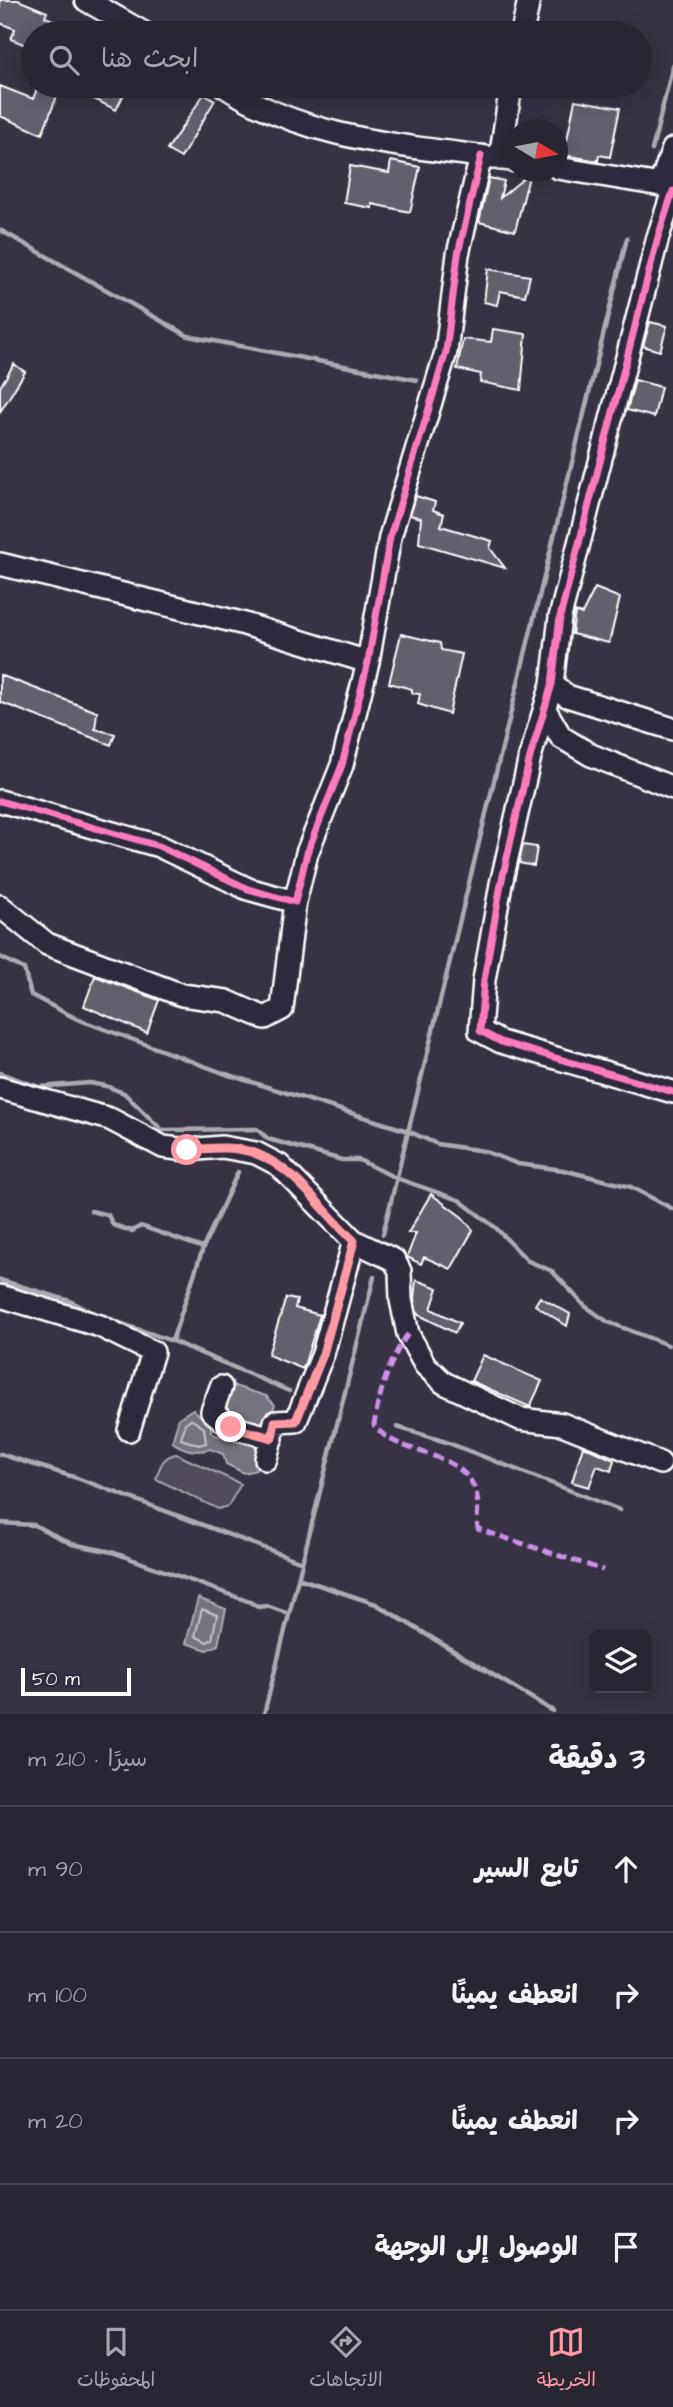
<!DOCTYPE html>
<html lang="ar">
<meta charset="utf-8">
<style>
body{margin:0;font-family:"Architects Daughter","Playpen Sans Arabic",sans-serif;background:#353240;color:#f1f3f6;direction:rtl}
.controls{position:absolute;right:21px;bottom:21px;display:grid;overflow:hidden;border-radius:10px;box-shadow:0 4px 18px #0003}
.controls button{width:63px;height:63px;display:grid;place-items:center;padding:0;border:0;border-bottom:2px solid #45434f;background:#292634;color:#f1f3f6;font:35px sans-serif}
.compass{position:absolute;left:505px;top:119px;width:63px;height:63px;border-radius:50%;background:#292634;box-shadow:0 4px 18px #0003;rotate:100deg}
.scale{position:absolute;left:21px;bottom:18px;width:110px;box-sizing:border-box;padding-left:7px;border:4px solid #fff;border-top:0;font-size:19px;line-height:24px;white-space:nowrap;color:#fff;-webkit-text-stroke:5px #2f2a3d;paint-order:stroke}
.stop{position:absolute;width:21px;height:21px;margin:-16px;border:5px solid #ff9aa2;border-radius:50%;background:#fff}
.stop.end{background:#ff9aa2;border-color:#fff;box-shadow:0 2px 7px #0008}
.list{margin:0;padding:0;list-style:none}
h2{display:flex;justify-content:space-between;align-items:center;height:91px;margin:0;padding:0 28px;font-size:30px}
h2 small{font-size:23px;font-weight:400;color:#a5a5ac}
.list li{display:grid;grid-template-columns:46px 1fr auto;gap:21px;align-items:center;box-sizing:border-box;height:126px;padding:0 28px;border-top:2px solid #45434f}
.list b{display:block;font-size:26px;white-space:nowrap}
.list em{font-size:23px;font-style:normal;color:#a5a5ac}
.icon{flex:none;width:38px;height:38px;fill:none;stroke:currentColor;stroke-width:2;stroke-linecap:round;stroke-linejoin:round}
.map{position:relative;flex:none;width:673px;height:1714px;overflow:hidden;direction:ltr}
.search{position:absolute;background:#292634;box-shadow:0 4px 18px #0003;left:21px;right:21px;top:21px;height:77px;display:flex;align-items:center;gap:18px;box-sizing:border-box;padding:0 24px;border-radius:38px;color:#a5a5ac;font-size:26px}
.sheet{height:595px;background:#292634}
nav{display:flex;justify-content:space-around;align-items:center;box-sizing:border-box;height:98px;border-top:2px solid #45434f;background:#292634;font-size:19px;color:#a5a5ac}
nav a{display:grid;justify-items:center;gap:4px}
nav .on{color:#ff9aa2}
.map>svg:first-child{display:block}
.green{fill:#514c5c;stroke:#a8a6ae;stroke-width:2}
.water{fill:#76737f;stroke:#adabb2;stroke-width:2}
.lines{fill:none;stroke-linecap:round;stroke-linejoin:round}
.shore{stroke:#c8c7cc;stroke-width:2}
.stream{stroke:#adabb2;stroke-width:4.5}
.building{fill:#635f6d;stroke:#fff;stroke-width:2}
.minor-casing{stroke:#fff;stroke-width:26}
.minor{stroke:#2f2a3d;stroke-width:21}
.quiet{stroke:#ce8fe9;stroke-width:5;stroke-dasharray:10 5;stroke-linecap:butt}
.cycleway-casing{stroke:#2f2a3d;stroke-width:11}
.cycleway{stroke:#fd7abc;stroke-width:7}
.route{stroke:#ff9aa2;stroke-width:9}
</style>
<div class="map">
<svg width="673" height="1714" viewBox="0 0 673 1714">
<rect width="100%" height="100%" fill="#373345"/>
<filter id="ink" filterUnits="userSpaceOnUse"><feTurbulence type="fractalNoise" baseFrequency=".0143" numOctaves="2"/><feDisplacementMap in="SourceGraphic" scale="14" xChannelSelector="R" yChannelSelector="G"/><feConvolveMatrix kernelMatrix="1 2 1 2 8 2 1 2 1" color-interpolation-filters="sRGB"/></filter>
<g filter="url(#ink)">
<path class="green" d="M176,1454l65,30 -13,22 -10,3 -62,-30c4,-13 6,-22 20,-25z"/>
<path class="water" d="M231,1385l35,11 9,9 -11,22 -12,2 -33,-22z
M193,1409l18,17v6l4,3 50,9 -2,13 -7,13 -12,3 -18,-9 -3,-10 -13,-5c-14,5 -26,1 -38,-7l7,-24z
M198,1598l28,11 -8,36 -11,5 -21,-7z"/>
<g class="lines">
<path class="shore" d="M191,1419l13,9 2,15 -7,2 -18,-6 4,-16z
M202,1609l15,6 -5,24 -5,3 -12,-6z"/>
<path class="stream" d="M652,150l21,-85
M0,230l188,106 229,44
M0,957l24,12 7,26 46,24 149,55 182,57 29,13 47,7 34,13 45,6 68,17 42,22
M0,1073l39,14 51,-4 16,3 18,7 38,37 95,-1 11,10 74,21h17l37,18 63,22 37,28 32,33 24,10 33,35 23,16 60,23
M238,1172l-35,76 -31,93 117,50
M91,1211l17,4 5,10 19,6 9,-5 62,22
M383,1234l244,-996
M0,1280l70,21 25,13
M106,1318l66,23
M397,1427l49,15 174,68
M0,1454l77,24 225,84
M0,1523l34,2 38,19 40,8 138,50 8,5 9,-1 22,8
M298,1578l78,26 177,107
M264,1714l110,-437"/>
</g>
<path class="building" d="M0,0h18l29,12 -2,5 42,16 -53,-1 -6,14 -17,-7 4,-10 -15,-6z
M0,86l33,13 5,-13h23l-19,48 -42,-18z
M95,86h33l-12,24 -26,-13z
M204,94l11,6 -34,58 -14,-8z
M575,100l45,8 -10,49 -11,-2 -1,6 -34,-6z
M391,161l29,6 -10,45 -38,-8v4l-28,-5 6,-37 39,7z
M530,173l-15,58 -36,-9 10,-44 15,3 -4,17z
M488,269l42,7 -5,20 -25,-5 -3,14 -13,-3z
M650,322l17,4 -7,25 -17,-5z
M493,329l33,5 -5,56 -41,-8 1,-8 -24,-5 6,-30 28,3z
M14,364l11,8 -25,40v-25z
M635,380l26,7 -7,30 -27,-7z
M416,496l19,6 -2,8 11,4 -3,12 51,15 -2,7 15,20 -86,-25 2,-25 -11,-3z
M595,588l25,10 -11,45 -37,-9 3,-22 7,2z
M401,634l39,9 1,7 21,4 -13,60 -31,-10 2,-10 -8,-1v-4l-23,-6z
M0,675l97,37 -2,17 20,5 -4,11 -111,-43z
M523,845l14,2 -3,19 -15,-3z
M95,976l64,24 -12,33 -63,-27z
M431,1194l31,23 11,13 -22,39 -27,-12 -3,7 -14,-7 9,-24h-8z
M416,1280l22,8 -7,21 29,14 -5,10 -38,-19 -3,-16z
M540,1297l30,17 -3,12 -32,-21z
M286,1298l11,2 -2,8 25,7 -17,54 -35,-14z
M483,1355l59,26 -12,26 -59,-26z
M583,1446l31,14 -3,11 -14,-5 -8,21 -17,-5z"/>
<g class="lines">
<defs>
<path id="minor" d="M86,0l58,33
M522,33l7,-33
M224,86c87,57 191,60 292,75
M500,159l11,-73
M558,168l115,19
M660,185l13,-36
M673,191l-15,46 -98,380 -8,67 -22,73 -29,127 -17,96 -4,51 21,11 172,50
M0,564l241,59 127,39
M552,684l15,12 106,33
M546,711l15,26 30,18 82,33
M0,801l159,45 89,43 47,13 12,-49 35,-88 26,-103 22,-125 56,-185 12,-98 23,-98
M0,906l47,38 135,51 44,6 39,17 17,-9 13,-107
M0,1088l110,31 53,28 24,3 35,-3 34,6 23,12 75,76 40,19 6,11 1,29 7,34 17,31 19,18 76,36 42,5 98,39
M0,1296l100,30 53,26 -24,78
M221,1387l-9,24 19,16 41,11
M266,1459l9,-37 21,-1 27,-67 31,-113"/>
</defs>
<use href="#minor" class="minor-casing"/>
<use href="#minor" class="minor"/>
<path class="quiet" d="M408,1334c-19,26 -29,59 -34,91 23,33 94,23 103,72 2,10 -1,21 1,32l125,41"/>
<defs>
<path id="cycleway" d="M673,191l-15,46 -98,380 -8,67 -22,73 -29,127 -17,96 -4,51 21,11 172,50
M0,801l159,45 89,43 47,13 12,-49 35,-88 26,-103 22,-125 56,-185 12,-98 23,-98"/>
</defs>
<use href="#cycleway" class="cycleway-casing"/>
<use href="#cycleway" class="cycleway"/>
</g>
</g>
<g class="lines" filter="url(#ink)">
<path class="route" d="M187,1150c22,-2 49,-5 70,4 39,15 67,59 97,87l-31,113 -27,67 -21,1 -3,16 -41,-11"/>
</g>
</svg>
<div class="controls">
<button><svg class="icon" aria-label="layers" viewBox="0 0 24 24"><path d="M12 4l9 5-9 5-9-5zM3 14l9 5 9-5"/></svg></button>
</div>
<svg class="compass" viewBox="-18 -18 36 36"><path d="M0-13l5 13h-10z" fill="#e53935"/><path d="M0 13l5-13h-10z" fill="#a5a5ac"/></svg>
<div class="scale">50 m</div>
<div class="stop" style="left:187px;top:1150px"></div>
<div class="stop end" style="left:231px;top:1427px"></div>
<div class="search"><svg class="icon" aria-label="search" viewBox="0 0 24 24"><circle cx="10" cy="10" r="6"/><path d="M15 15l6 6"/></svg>ابحث هنا</div>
</div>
<section class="sheet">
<h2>3 دقيقة<small>سيرًا · 210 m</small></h2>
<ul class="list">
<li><svg class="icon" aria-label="ahead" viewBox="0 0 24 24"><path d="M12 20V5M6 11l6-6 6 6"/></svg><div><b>تابع السير</b></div><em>90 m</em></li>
<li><svg class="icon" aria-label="right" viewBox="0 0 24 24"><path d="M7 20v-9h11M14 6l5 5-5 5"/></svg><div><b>انعطف يمينًا</b></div><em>100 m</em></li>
<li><svg class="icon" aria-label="right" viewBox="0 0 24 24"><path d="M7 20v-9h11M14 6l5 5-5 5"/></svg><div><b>انعطف يمينًا</b></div><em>20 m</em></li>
<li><svg class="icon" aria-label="arrive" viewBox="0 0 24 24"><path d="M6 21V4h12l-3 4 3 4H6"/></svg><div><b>الوصول إلى الوجهة</b></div></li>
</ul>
</section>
<nav>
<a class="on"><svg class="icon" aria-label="map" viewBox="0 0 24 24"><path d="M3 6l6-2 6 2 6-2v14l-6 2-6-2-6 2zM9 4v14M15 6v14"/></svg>الخريطة</a>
<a><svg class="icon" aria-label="directions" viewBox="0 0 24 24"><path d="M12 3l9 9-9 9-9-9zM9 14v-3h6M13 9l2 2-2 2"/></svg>الاتجاهات</a>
<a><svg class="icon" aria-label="saved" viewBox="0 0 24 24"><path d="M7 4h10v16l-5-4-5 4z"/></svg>المحفوظات</a>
</nav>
